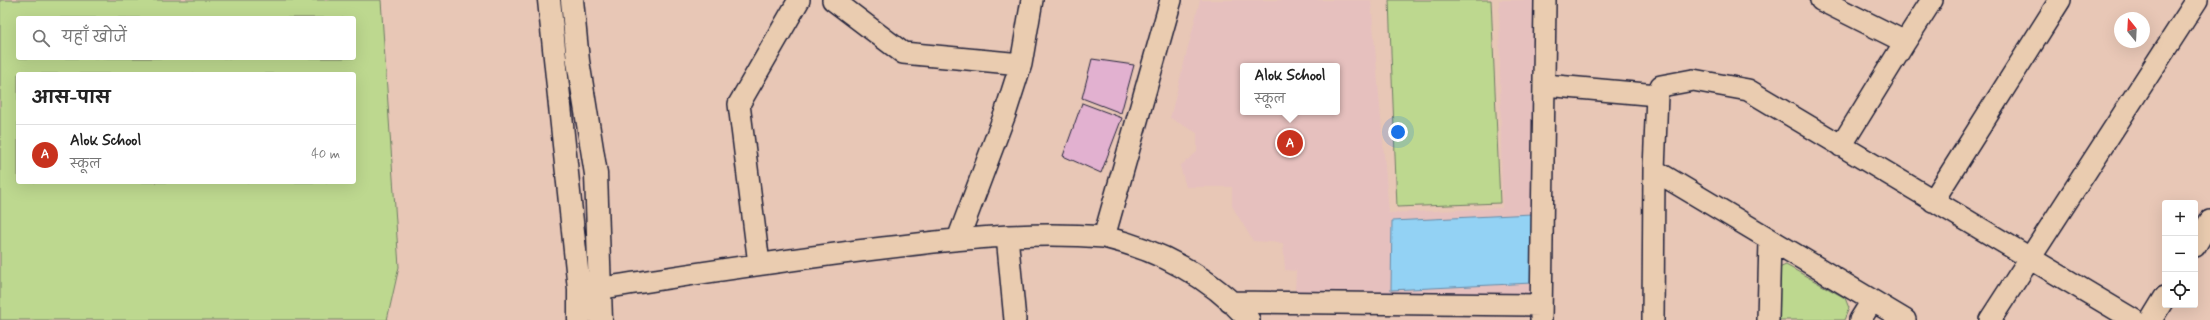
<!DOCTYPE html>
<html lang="hi">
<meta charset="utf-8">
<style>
body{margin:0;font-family:Mynerve,"Playpen Sans Deva",sans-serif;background:#f2f2f2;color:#222}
.controls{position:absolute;right:12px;bottom:12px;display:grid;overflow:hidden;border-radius:4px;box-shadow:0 4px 16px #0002}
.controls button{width:36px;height:36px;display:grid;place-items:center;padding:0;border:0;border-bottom:1px solid #e0e0e0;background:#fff;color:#222;font:20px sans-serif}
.compass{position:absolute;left:2114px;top:12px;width:36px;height:36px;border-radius:50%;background:#fff;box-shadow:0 4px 16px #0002;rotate:342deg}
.you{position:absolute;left:1398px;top:132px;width:14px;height:14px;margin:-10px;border:3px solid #fff;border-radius:50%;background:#1a73e8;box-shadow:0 0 0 6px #1a73e833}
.badge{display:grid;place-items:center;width:26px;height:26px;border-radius:50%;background:#c8321e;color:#fff;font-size:13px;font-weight:700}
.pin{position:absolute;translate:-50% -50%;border:2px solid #fff;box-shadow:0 1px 4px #0006}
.popup{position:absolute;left:1240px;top:63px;width:100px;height:52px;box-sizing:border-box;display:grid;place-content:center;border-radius:4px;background:#fff;filter:drop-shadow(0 1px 3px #0005);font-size:13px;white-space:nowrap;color:#767676}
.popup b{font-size:15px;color:#222}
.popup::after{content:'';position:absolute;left:50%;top:100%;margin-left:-8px;border:8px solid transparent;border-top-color:#fff}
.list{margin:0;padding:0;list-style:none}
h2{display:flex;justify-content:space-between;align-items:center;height:52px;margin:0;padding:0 16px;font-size:17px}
h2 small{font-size:13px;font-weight:400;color:#767676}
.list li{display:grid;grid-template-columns:26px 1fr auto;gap:12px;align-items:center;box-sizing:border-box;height:60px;padding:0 16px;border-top:1px solid #e0e0e0}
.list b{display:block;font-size:15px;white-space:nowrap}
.list p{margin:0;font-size:13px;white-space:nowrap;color:#767676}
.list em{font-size:13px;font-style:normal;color:#767676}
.icon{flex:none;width:22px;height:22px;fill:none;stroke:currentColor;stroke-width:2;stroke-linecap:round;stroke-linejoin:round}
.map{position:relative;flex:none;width:2210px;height:320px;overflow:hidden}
.search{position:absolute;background:#fff;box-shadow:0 4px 16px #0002;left:16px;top:16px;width:340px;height:44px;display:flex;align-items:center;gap:10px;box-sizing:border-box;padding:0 14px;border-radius:4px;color:#767676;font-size:15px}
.panel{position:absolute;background:#fff;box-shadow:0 4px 16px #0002;left:16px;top:72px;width:340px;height:112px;border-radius:4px}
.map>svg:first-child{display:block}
.built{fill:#e6c0be;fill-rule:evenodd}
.green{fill:#bdd88f;stroke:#707d65;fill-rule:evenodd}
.water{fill:#93d2f4;stroke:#668caa}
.building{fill:#e2b1d0;stroke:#22223b}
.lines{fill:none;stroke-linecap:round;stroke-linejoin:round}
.minor-casing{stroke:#22223b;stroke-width:24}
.major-casing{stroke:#22223b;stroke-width:25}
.minor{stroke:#eaccb0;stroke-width:21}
.major{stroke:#eaccb0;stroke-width:22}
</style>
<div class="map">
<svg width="2210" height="320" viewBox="0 0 2210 320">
<rect width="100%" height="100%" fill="#e8c7b6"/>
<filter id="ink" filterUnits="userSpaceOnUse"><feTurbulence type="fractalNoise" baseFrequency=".025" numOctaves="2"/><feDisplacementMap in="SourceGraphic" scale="8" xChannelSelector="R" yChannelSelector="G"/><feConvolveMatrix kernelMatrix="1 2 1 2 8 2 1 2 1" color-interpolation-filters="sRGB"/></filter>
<g filter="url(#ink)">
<path class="built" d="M1200,0h171l18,213 113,-5 -3,-208h34l-2,299 -236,-7 1,-21 -11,-1 -2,-27 -30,-2 -21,-35v-19h-46l-6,-21 17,-14v-19l-27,-15zM1243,66h94v46h-94z"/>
<path class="green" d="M0,0h381l18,267 -12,53h-387zM18,18h336v40h-336zM18,74h336v108h-336z
M1389,0h102l9,203 -103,4z
M1786,265l59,33 4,10 -5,12h-67l2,-52z"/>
<path class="water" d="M1532,214v69l-141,7 1,-69z"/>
<path class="building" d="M1092,59l42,6 -13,48 -39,-15z
M1082,103l40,15 -21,55 -38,-17z"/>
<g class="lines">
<defs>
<path id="minor" d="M833,0l70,53 118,11
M1171,0l-67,237c55,13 107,40 145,83
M1821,0l84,42 27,-42
M1545,85l112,10
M1841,146l64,-104
M1654,170l251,150
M1933,201l127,-201
M1007,236l8,84
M958,239l47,-125 16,-50 11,-64
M2195,246l15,-25
M759,264l-20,-160 60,-104
M601,288c94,-14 188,-29 282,-40 74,-9 147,-17 221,-11
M1230,302l311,3
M1541,320l4,-320
M1653,320l1,-150 3,-75 4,-9 32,-6 55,10 386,230
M1768,320l2,-80
M1860,320l12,-19
M1990,320l207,-320
M2151,320l14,-23"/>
<path id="major" d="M549,0l30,289v31
M572,0l6,61 18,113 5,146"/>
</defs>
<use href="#minor" class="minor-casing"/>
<use href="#major" class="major-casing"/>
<use href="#minor" class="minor"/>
<use href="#major" class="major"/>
</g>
</g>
</svg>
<div class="controls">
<button>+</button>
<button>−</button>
<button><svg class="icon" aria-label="locate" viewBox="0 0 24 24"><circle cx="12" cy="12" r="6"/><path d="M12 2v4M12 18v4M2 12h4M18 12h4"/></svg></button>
</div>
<svg class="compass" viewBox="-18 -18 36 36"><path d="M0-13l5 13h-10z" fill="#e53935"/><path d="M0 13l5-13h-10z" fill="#767676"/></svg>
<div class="you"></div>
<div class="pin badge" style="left:1290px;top:143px">A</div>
<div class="popup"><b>Alok School</b>स्कूल</div>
<div class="search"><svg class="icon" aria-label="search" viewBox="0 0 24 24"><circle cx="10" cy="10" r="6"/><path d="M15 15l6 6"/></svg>यहाँ खोजें</div>
<section class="panel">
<h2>आस-पास<small></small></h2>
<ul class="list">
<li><span class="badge">A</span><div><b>Alok School</b><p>स्कूल</p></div><em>40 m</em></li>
</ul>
</section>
</div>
